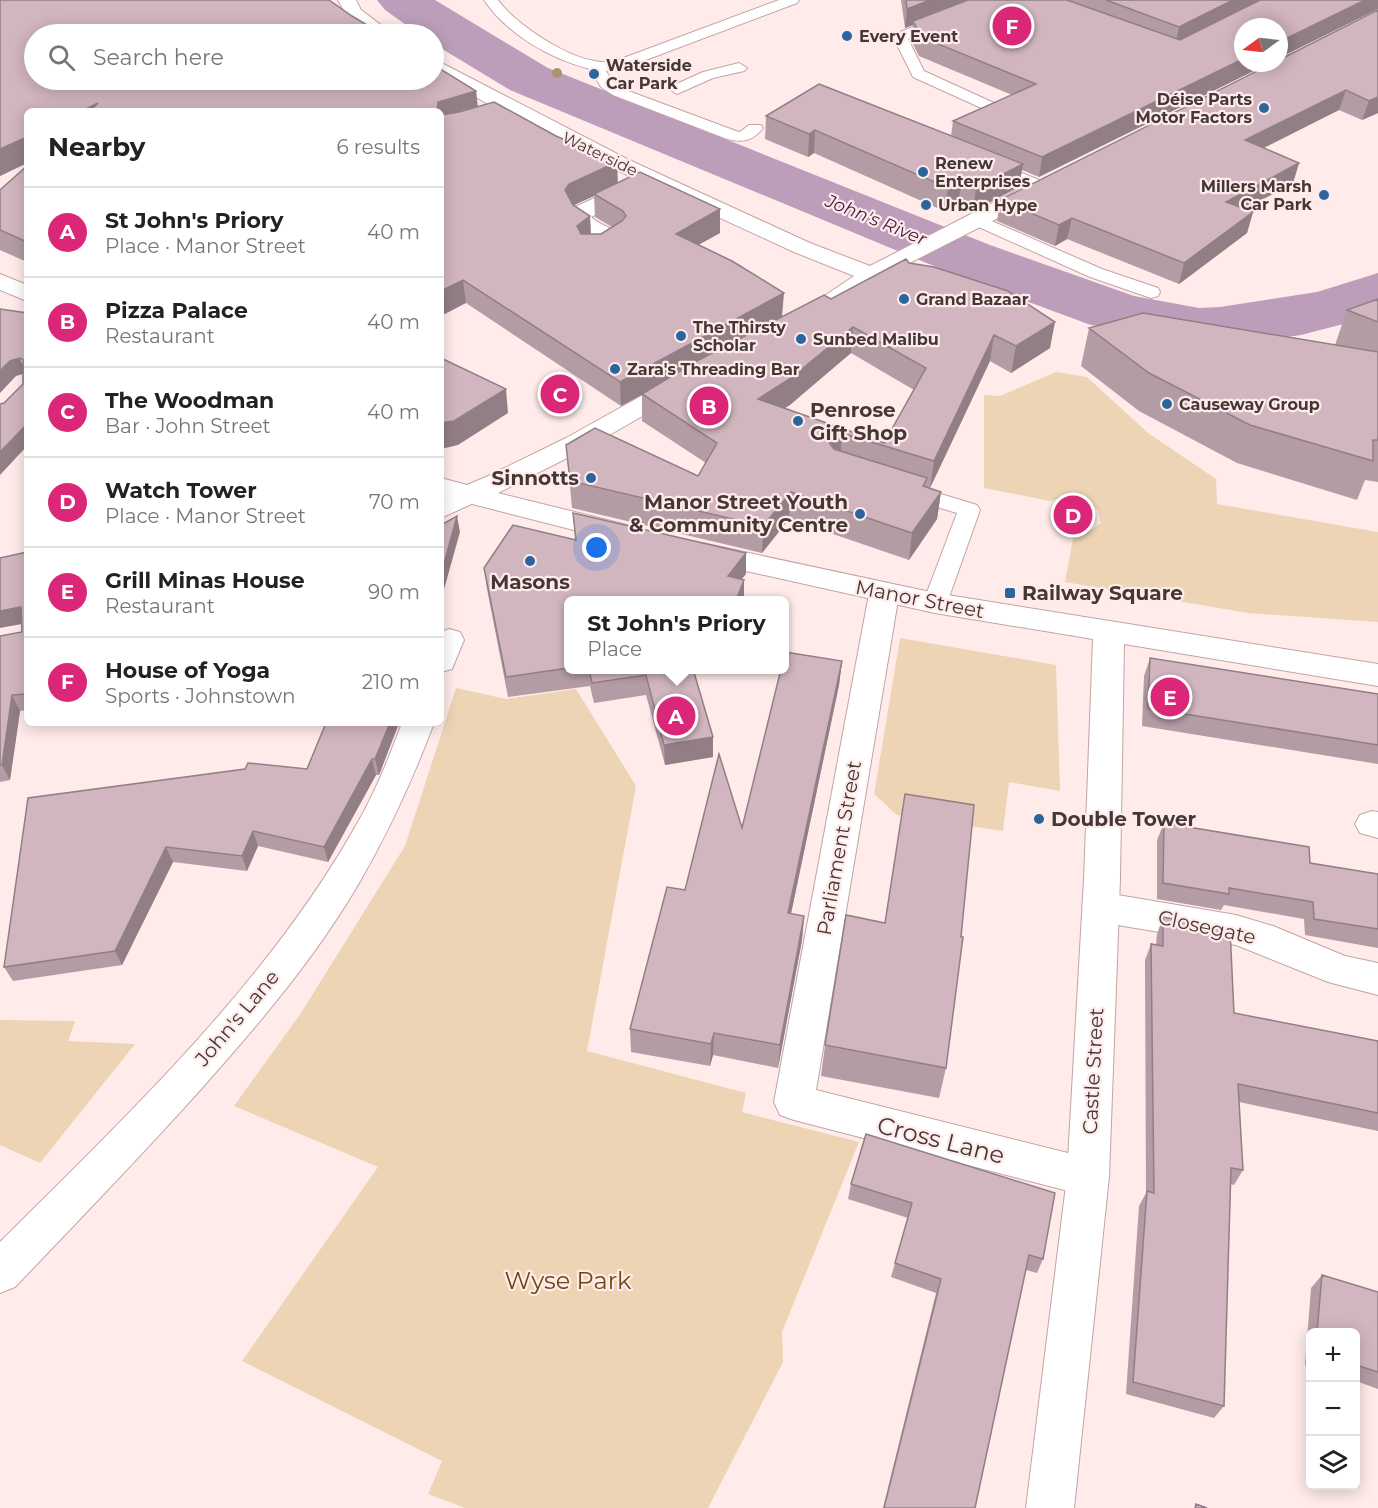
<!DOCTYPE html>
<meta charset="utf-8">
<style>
body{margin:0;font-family:Montserrat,sans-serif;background:#f2f2f2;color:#222}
.controls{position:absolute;right:18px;bottom:18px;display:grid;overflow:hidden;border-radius:9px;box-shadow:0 3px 15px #0003}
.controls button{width:54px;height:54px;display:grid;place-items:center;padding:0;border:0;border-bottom:2px solid #e0e0e0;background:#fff;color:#222;font:30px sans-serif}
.compass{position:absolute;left:1234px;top:18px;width:54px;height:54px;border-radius:50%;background:#fff;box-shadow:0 3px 15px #0003;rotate:255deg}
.you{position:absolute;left:597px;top:548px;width:21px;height:21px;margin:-15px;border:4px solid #fff;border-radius:50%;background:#1a73e8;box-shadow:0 0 0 9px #1a73e833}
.badge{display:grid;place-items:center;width:39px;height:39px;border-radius:50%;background:#db2777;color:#fff;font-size:20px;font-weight:700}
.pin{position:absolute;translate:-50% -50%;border:3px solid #fff;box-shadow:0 2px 6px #0006}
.popup{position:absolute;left:564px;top:596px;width:225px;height:78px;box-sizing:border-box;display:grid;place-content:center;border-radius:9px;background:#fff;filter:drop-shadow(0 2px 4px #0005);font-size:20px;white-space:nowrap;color:#767676}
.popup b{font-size:22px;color:#222}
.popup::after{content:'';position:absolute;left:50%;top:100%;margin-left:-12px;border:12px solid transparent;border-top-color:#fff}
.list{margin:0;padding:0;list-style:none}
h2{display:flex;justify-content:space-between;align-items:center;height:78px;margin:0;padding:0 24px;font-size:26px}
h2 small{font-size:20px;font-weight:400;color:#767676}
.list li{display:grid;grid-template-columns:39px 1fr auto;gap:18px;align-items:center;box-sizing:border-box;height:90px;padding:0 24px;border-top:2px solid #e0e0e0}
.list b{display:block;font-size:22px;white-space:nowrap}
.list p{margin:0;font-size:20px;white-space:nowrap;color:#767676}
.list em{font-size:20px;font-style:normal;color:#767676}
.icon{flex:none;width:33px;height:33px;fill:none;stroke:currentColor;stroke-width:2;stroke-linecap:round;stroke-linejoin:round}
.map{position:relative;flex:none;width:1378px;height:1508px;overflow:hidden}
.search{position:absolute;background:#fff;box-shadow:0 3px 15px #0003;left:24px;top:24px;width:420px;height:66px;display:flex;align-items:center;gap:15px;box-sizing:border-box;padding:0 21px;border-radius:33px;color:#767676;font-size:22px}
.panel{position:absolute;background:#fff;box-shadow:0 3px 15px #0003;left:24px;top:108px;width:420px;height:618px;border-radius:9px}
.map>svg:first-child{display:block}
.green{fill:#edd4b5}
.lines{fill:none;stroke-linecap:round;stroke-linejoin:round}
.river{fill:#bc9eba;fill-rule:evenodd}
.lane-casing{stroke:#c2a4a3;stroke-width:2}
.street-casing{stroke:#c2a4a3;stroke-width:2}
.secondary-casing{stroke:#c2a4a3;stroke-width:2}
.lane{fill:#fff;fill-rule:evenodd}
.street{fill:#fff;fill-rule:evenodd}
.secondary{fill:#fff;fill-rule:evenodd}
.tree{fill:#ae9274}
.wall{fill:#b49ca4;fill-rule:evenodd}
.shaded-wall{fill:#927f86}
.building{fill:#d1b5bf;stroke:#927f86;stroke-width:1.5;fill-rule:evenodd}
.poi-dot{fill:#2b659d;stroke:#feebea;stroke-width:2}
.labels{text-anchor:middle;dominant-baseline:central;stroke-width:4.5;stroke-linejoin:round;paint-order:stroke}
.far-poi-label{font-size:16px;font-weight:bold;fill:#443837;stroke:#feebea;text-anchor:start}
.far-street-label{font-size:16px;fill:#443837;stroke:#feebea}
.far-water-label{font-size:18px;font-style:italic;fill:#421b41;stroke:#feebea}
.poi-label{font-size:20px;font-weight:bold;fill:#443837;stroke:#feebea;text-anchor:start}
.street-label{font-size:20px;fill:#443837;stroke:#feebea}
.near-street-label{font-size:24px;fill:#443837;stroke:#feebea}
.near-park-label{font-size:24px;fill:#6c4913;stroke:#feebea}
</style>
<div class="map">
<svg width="1378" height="1508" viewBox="0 0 1378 1508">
<rect width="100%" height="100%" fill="#feebea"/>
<path class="green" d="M1056,372l31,5 61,56 68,46 1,25 161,28v90l-130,-9 -183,-31 9,-49 17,-3 10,-7 -3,-13 -13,-11 -18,-3 -17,5 -66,-13v-93l16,1z
M900,638l156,27 4,126 -51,-9 -6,49 -106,-16 -23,-21z
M456,688l50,11 70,-10 60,97 -49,265 159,42 -4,19 117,30 -77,190 1,30 -75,146h-243l-37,-14 14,-33 -200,-100 136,-194 -144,-61 67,-93 104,-167z
M0,1020l75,1 -7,20 67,3 -95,119 -40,-18z"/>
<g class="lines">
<path class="river" d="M377,0h58l113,68 442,177 144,51 65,12 21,-1 97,-15 61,-19v42l-77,20 -95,13 -36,-4 -82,-20 -142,-53 -436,-181 -76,-46v-10h-15l-34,-24z"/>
<defs>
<path id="lane" d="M484,0h14c17,24 68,57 97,61 8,2 16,1 23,-1l161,-60h20l-2,3 -170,64 -21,4 6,10 11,8 113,42 4,1 9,-7h12l2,3c-10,13 -20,15 -36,11l-114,-44 -12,-8 -11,-18c-40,-10 -83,-35 -106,-69z
M981,0h20l-2,3 -91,36 16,32 70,32 2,3 -2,3 -6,2 -75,-34 -20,-40 2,-3z
M739,63l8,5 -3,3 -31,7 -36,16 -8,-5 3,-3 31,-14z
M989,160l58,23 2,4 -2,4h-12l-52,-23 -2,-3z
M978,215l124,54 56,19 2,4 -2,4 -7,2 -61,-21 -118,-53 -3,-4 3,-4z
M908,484l69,21 3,5 -33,93 -4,6 -8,2 -8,-2 -4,-6 34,-90 -57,-17 -3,-5 3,-5z"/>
<path id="street" d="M635,179l8,2 3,5 -3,5 -52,26c10,10 27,11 34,22 -8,12 -27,20 -41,17l-4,-5 4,-5 12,-6 -20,-13 -8,-13 3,-5z
M468,486l10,3 4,6 -4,6 -37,17v-20z
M884,584l11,3 4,7 -83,496 272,68 15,5 6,14 -6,14 -15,5 -294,-76 -14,-5 -6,-13 95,-508 4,-7z
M449,629l11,3 4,8 -12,29 -11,3v-40z
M402,723h32c-21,56 -45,108 -75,160 -43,74 -100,141 -157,205 -61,68 -124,133 -187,199l-15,6v-51c129,-129 268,-259 358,-420 18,-31 31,-65 44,-99z
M1372,811l6,1v26l-18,-5 -5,-9 5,-9z
M1100,892l136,23 37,11 72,30 33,7v32l-50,-13 -92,-37 -136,-23 -13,-5 -5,-10 5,-10z"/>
<path id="secondary" d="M338,0h18l5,10 32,24c-26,3 -43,-11 -55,-34z
M434,59l193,100 183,84 60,23 161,-83 8,-2 8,2 3,5 -3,5 -157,80 -58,40 -9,2 -9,-2 -3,-5 3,-5 40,-27 -60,-24 -182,-84 -112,-57 -66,-38z
M0,274l27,11v16l-27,-11z
M679,377l9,3 4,5 -4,5 -103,59 -87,44 129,32 4,7 -4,7 -10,2 -176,-45v-18l26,7 19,-8 80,-39 104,-58z
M702,543l233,50 443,71v22l-254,-42 -4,235 -11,298 -35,331h-48l41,-331 17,-298 9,-240 -158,-26 -243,-54 -5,-7 5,-7z"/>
</defs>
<use href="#lane" class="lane-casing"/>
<use href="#street" class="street-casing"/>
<use href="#secondary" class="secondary-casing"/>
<use href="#lane" class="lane"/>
<use href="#street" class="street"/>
<use href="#secondary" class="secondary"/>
</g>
<circle class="tree" cx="557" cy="73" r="5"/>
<path class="wall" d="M0,0l352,16 124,75 2,15 139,77 103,26v24l-22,12 84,72 49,-18 78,-36 141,85 -39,25 -21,-12 -60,127 11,4 -4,27 -28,41 -120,-41 -27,34 -190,-45 -6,-63 132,31 8,-13 -64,-42v-26l-21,11 -155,-103 -439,-192v52l-27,13zM594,196l1,21 17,10 -11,7h-10l-1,-18 -17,-11zM851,353l63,37 -30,53 -100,-35z
M901,0h477v9l-99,49v-31l-240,150 -17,-7 -3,17 -46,24 -15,-7 -14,7 -130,-58 -6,4 -43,-18 1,-23 185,20 2,-15 59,-26 -93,-39 -8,-16 2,-15 -8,3z
M1378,10v103l-16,7 -23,-10 -75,38 35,15 -6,20 -48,26 8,3 -6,21 -68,51 -112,-45 -12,7 -58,-25 3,-21z
M27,166v96l-27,-12v-60z
M1378,299v183l-13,-2 -8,20 -120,-37 -98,-52 -58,-45 8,-38 246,17 12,-35z
M573,513l173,61 -178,26v69h149l-23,4 19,84 -48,8 -19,-70 -52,8 -4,-17 -82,11 -21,-108 -3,-21 91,-28z
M27,552v158l-7,1 -10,69 -10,2v-146l22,-4z
M1150,658l228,36v70l-236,-38 2,-50z
M842,661l-3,24 -48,229 13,2 -2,24 -24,128 -65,-13 -3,11 -79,-14 -1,-23 55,-139 57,-62z
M326,723h73l-20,52h-3l-48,87 -70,-16 -11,25 -74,-9 -51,103 -109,16 -9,-14 24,-169 279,-29z
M1164,823l146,40 68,11v74l-73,-13 -1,-16 -80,-14 -3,5 -64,-11v-59z
M1163,917l71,96 144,28v90l-139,-29 4,68 -9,15 -4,-1 -6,222 -10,12 -88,-24 13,-188 7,-13 -1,-233 6,-16 5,1 1,-11z
M825,1045l121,23 -7,30 -118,-22z
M866,1134l177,125 -6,14 -11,-3 -51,238h-92l53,-215 -45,-16 17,-59 -60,-19 3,-15z
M1322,1275l56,17v97l-22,-8v-49h-45v35l-6,-2 6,-77z"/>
<path class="shaded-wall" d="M930,0h45l-62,21v4l-8,3 2,-19z
M1233,0h32l-90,46 4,-19z
M1365,0h13v9l-99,49v-16z
M1243,59v4h27l-231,114 3,-20z
M1346,90l-7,20 -100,50 6,-20z
M476,91l2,22 -37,11v-13h-4l1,-9z
M1378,97v16l-16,7 7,-19z
M98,103l3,8h-19z
M815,130l-1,23 -6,4 1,-23z
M27,137v26l-27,13v-27z
M617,162l1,23 -24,9v2l-24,11 -5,-17 4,-6z
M1299,163l-6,20 -73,39 6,-20z
M1023,164l-4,23 -46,24 3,-23z
M962,181l-4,23 -14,7 4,-23z
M720,209v24l-44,24v-23z
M1253,212l-6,21 -68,51 5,-21z
M590,216l1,24 -13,10 -1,-24z
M1072,218l-5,21 -12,7 4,-21z
M463,280l3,23 -25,13v-25z
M784,293l-2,24 -161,89 -1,-24z
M1055,322l-5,26 -39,25 5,-27z
M853,327l-2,26 -61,52 -33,21 1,-27z
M994,335l-4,26 -60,127 4,-27z
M20,358l6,15 -10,3 -16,17v-22l10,-10z
M506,389l2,24 -50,32 -17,4v-26z
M27,424v22l-27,29v-23z
M842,433l-2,27 -12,-19 6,-6z
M791,492l-2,27 -27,34 1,-27z
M941,492l-4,27 -28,41 3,-27z
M457,516l3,16 -19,68v-25z
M746,553v21l-19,23 1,-21z
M744,580v20h-8z
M21,607l6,16 -27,5v-17z
M842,661l-3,24 -53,252 2,-24z
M12,695l8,16 -10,69 -8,-15z
M390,723h9l-20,52 -4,-16z
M713,737v20l-48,8 -1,-20z
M372,759l4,16 -48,87 -4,-15z
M253,831l5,15 -11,25 -5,-15z
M166,847l7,15 -51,103 -7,-14z
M804,916l-2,24 -24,128 2,-23z
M714,1033l-1,22 -3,11 1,-22z"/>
<path class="building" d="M0,0h329l23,16 30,18h-348v46h400v-15l42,26 -38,11 -1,9h-347l8,-8 -16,8h-55v26l-27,12z
M906,0h24l-23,9z
M968,0h99l113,40 80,-40h105l-86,42v-15h-36v32l-201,98 -89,-36 83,-37 -115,-47 -8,-16z
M1106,0h127l-54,27z
M1378,10v87l-9,4 -23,-11 -101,50 54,23 -73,39 27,10 -69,51 -112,-45 -13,7 -59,-25 273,-137h6v-3z
M819,84l204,80 -47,24 -14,-7 -14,7 -133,-58 -6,4 -43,-18z
M494,102l62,34 61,26 -48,22 -4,6 8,15 17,11 -13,10 4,8h20l21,-13 4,-5 -3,-5 -29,-17 46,-22 80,37 -44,25 56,27 52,32 -164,89 -157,-102 -22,11v-176l18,-3z
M27,166v76l-27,-12v-40z
M906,259l3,4 25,4 74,24 47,31 -39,24 -22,-11 -60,126 -92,-28 -8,2 -6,6 6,8 93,29 -4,8 18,6 -29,41 -121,-41 -28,34 -193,-45 -4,-36 29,-17 103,48 19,-33 -75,-49 53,-32 129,-67 7,4zM853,327l73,41 -42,75 -126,-44 33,-21z
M1378,299v23l-31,-12z
M0,309l27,4v111l-27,28v-48l4,-1 19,-19v-24l-3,-2 -10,3 -10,10z
M1143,313l235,39v88h-5v21l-123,-36 -101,-52 -60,-45z
M441,358l65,31 -52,32 -13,2z
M573,513l173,40 -18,23 16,4 -8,20h-168v68l-62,9 -22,-109 29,-43 63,15z
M457,516l-16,59v-50z
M27,552v142l-15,1 -10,70h-2v-129l22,-4 -1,-25 -21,4v-53z
M785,652l57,9 -54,252 16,3 -24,129 -66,-12 -3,11 -81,-15 37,-142 18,3 34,-136 23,74 39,-159h3v-13z
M1150,658l228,36v51l-230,-37z
M589,669h104l20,68 -49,8 -18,-70 -54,8z
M326,723h64l-15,36h-3l-48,88 -71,-16 -11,25 -76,-9 -51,104 -111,16 24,-169 217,-29 3,-6 59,6z
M905,794l69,11 -13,132h2l-17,131 -121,-23 21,-130 39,8z
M1164,823l145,24 1,16 68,11v55l-64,-10 -1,-17 -84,-14v6l-66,-11z
M1163,917l67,12 4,84 144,28v72l-140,-29 5,86 -12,-2 -7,238 -91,-24 14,-191 7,2 -3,-249 12,2z
M866,1134l189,59 -12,66 -14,-4 -54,253h-91l57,-229 -46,-16 17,-60 -61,-19z
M1322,1275l56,17v80l-22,-7v-33h-39z
M1196,1504l11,4h-12z"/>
<g class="poi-dot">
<circle cx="847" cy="36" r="6"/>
<circle cx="594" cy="74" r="6"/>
<circle cx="1264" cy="108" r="6"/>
<circle cx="923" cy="172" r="6"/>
<circle cx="1324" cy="195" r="6"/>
<circle cx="926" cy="205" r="6"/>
<circle cx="904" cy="299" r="6"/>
<circle cx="681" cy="336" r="6"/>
<circle cx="801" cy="339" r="6"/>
<circle cx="615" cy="369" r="6"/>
<circle cx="1167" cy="404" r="6"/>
<circle cx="798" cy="421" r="6"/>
<circle cx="591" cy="478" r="6"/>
<circle cx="860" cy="514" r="6"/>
<circle cx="530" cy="561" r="6"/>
<rect x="1004" y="587" width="12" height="12" rx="3"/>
<circle cx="1039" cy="819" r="6"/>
</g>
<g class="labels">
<g class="far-poi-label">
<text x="859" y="36">Every Event</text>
<text x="606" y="65">Waterside<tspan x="606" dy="18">Car Park</tspan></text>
<text x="1252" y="99" text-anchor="end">Déise Parts<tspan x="1252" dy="18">Motor Factors</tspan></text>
<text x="935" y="163">Renew<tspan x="935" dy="18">Enterprises</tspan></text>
<text x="1312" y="186" text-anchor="end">Millers Marsh<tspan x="1312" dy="18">Car Park</tspan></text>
<text x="938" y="205">Urban Hype</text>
<text x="916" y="299">Grand Bazaar</text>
<text x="693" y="327">The Thirsty<tspan x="693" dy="18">Scholar</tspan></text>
<text x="813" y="339">Sunbed Malibu</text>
<text x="627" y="369">Zara's Threading Bar</text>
<text x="1179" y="404">Causeway Group</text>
</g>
<g class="far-street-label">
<text transform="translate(600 154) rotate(26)">Waterside</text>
</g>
<g class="far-water-label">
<text transform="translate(876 220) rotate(22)">John's River</text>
</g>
<g class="poi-label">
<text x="810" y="410">Penrose<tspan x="810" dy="23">Gift Shop</tspan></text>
<text x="579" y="478" text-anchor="end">Sinnotts</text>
<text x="848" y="502" text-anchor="end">Manor Street Youth<tspan x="848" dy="23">&amp; Community Centre</tspan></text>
<text x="530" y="582" text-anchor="middle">Masons</text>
<text x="1022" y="593">Railway Square</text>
<text x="1051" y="819">Double Tower</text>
</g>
<g class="street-label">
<text transform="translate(920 599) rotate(11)">Manor Street</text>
<text transform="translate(839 848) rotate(-80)">Parliament Street</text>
<text transform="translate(1207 927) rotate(12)">Closegate</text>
<text transform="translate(237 1018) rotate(-50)">John's Lane</text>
<text transform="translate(1093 1071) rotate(-87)">Castle Street</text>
</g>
<g class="near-street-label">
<text transform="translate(941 1140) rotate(14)">Cross Lane</text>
</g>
<g class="near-park-label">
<text x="568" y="1280">Wyse Park</text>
</g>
</g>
</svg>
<div class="controls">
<button>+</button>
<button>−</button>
<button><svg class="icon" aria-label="layers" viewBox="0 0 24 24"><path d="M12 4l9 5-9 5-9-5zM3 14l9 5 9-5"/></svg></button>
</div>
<svg class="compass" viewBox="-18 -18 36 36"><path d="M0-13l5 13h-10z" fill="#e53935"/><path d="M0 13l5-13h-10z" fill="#767676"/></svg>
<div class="you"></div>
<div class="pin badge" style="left:676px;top:716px">A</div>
<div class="popup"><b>St John's Priory</b>Place</div>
<div class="pin badge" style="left:709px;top:406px">B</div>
<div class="pin badge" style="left:560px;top:394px">C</div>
<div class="pin badge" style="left:1073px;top:515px">D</div>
<div class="pin badge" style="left:1170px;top:697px">E</div>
<div class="pin badge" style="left:1012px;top:26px">F</div>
<div class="search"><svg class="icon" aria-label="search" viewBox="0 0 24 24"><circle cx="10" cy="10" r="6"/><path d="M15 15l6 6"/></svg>Search here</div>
<section class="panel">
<h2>Nearby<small>6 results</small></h2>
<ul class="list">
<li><span class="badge">A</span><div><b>St John's Priory</b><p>Place · Manor Street</p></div><em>40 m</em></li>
<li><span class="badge">B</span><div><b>Pizza Palace</b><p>Restaurant</p></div><em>40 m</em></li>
<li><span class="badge">C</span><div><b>The Woodman</b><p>Bar · John Street</p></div><em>40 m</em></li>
<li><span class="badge">D</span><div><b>Watch Tower</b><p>Place · Manor Street</p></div><em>70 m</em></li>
<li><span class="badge">E</span><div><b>Grill Minas House</b><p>Restaurant</p></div><em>90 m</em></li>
<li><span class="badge">F</span><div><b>House of Yoga</b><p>Sports · Johnstown</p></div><em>210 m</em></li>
</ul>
</section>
</div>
